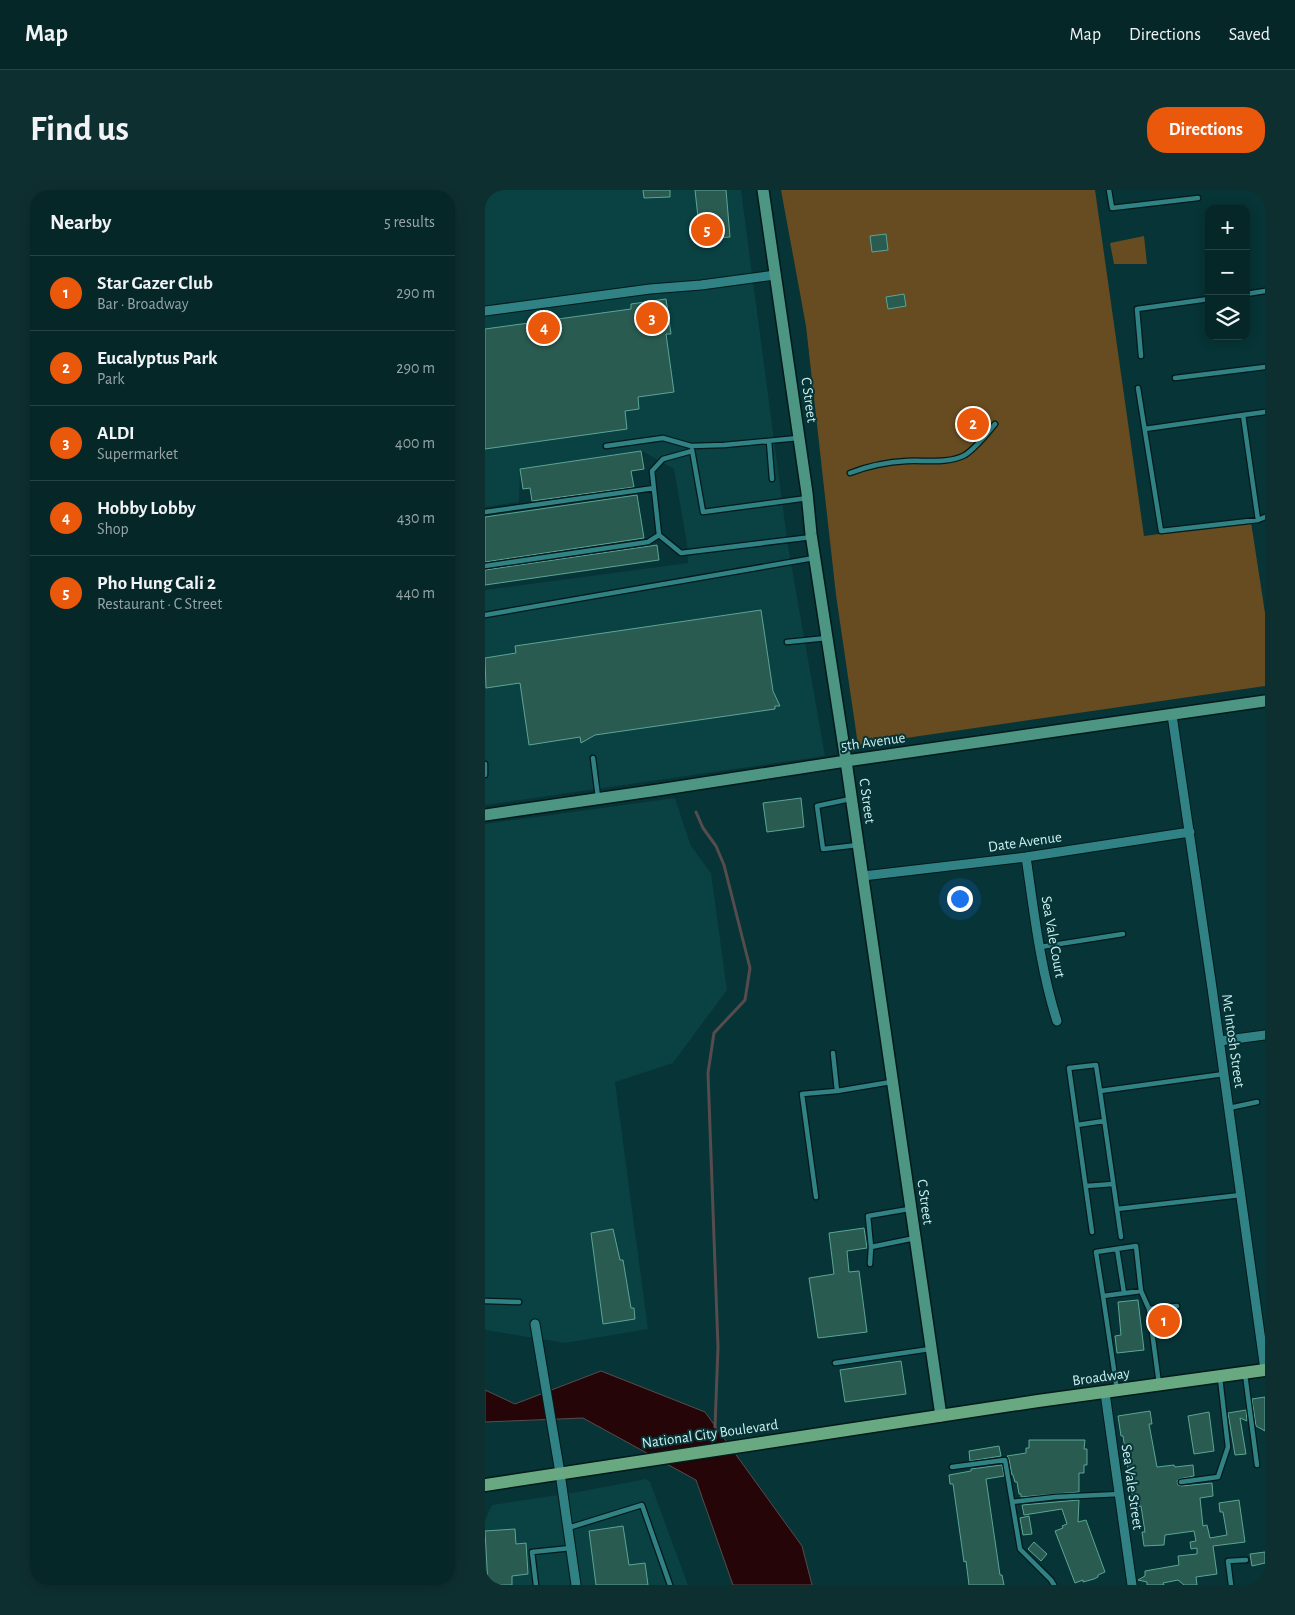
<!DOCTYPE html>
<meta charset="utf-8">
<style>
body{margin:0;font-family:"Alegreya Sans",sans-serif;background:#0e2f30;color:#f1f3f6}
.controls{position:absolute;right:15px;top:15px;display:grid;overflow:hidden;border-radius:10px;box-shadow:0 2px 12px #0003}
.controls button{width:45px;height:45px;display:grid;place-items:center;padding:0;border:0;border-bottom:1px solid #264445;background:#052728;color:#f1f3f6;font:25px sans-serif}
.you{position:absolute;left:474px;top:708px;width:18px;height:18px;margin:-12px;border:4px solid #fff;border-radius:50%;background:#1a73e8;box-shadow:0 0 0 8px #1a73e833}
.badge{display:grid;place-items:center;width:32px;height:32px;border-radius:50%;background:#ea580c;color:#fff;font-size:16px;font-weight:700}
.pin{position:absolute;translate:-50% -50%;border:2px solid #fff;box-shadow:0 1px 5px #0006}
.list{margin:0;padding:0;list-style:none}
h2{display:flex;justify-content:space-between;align-items:center;height:65px;margin:0;padding:0 20px;font-size:21px}
h2 small{font-size:16px;font-weight:400;color:#97a5a8}
.list li{display:grid;grid-template-columns:32px 1fr auto;gap:15px;align-items:center;box-sizing:border-box;height:75px;padding:0 20px;border-top:1px solid #264445}
.list b{display:block;font-size:19px;white-space:nowrap}
.list p{margin:0;font-size:16px;white-space:nowrap;color:#97a5a8}
.list em{font-size:16px;font-style:normal;color:#97a5a8}
.icon{flex:none;width:28px;height:28px;fill:none;stroke:currentColor;stroke-width:2;stroke-linecap:round;stroke-linejoin:round}
.map{position:relative;flex:none;width:780px;height:1395px;overflow:hidden;border-radius:20px}
header{display:flex;align-items:center;gap:30px;box-sizing:border-box;height:70px;padding:0 25px;background:#052728;border-bottom:1px solid #264445}
header strong{font-size:24px}
nav{display:flex;gap:28px;margin-inline-start:auto;font-size:18px}
.intro{display:flex;align-items:center;justify-content:space-between;box-sizing:border-box;height:120px;padding:0 30px}
h1{margin:0;font-size:35px}
.button{padding:12px 22px;border-radius:20px;background:#ea580c;color:#fff;font-size:18px;font-weight:700}
main{display:flex;gap:30px;padding:0 30px}
aside{flex:1;background:#052728;border-radius:20px;box-shadow:0 2px 12px #0003}
.map>svg:first-child{display:block}
.built{fill:#0a4143}
.green{fill:#664c20}
.water{fill:#250507;stroke:#574c4d}
.lines{fill:none;stroke-linecap:round;stroke-linejoin:round}
.stream{stroke:#574c4d;stroke-width:3}
.building{fill:#295b51;stroke:#5ca595}
.lane-casing{stroke:#021a1b;stroke-width:7}
.street-casing{stroke:#021a1b;stroke-width:11}
.secondary-casing{stroke:#021a1b;stroke-width:14}
.primary-casing{stroke:#021a1b;stroke-width:15}
.lane{stroke:#318285;stroke-width:4.5}
.street{stroke:#318285;stroke-width:9}
.secondary{stroke:#4d9683;stroke-width:11}
.primary{stroke:#69a981;stroke-width:12}
.labels{text-anchor:middle;dominant-baseline:central;stroke-width:4;stroke-linejoin:round;paint-order:stroke}
.street-label{font-size:15px;fill:#cbf0f1;stroke:#073436}
</style>
<header>
<strong>Map</strong>
<nav><a>Map</a><a>Directions</a><a>Saved</a></nav>
</header>
<div class="intro"><h1>Find us</h1><a class="button">Directions</a></div>
<main>
<aside>
<h2>Nearby<small>5 results</small></h2>
<ul class="list">
<li><span class="badge">1</span><div><b>Star Gazer Club</b><p>Bar · Broadway</p></div><em>290 m</em></li>
<li><span class="badge">2</span><div><b>Eucalyptus Park</b><p>Park</p></div><em>290 m</em></li>
<li><span class="badge">3</span><div><b>ALDI</b><p>Supermarket</p></div><em>400 m</em></li>
<li><span class="badge">4</span><div><b>Hobby Lobby</b><p>Shop</p></div><em>430 m</em></li>
<li><span class="badge">5</span><div><b>Pho Hung Cali 2</b><p>Restaurant · C Street</p></div><em>440 m</em></li>
</ul>
</aside>
<div class="map">
<svg width="780" height="1395" viewBox="0 0 780 1395">
<rect width="100%" height="100%" fill="#073436"/>
<path class="built" d="M0,0h256l47,356 37,210 -340,49v-215l203,-27 -1,-19 -13,-75 -32,-18 -122,18 -1,33 -34,5z
M190,608l16,48 20,27 16,117 -54,73 -58,19 33,247 -83,14 -80,-13v-506z
M161,1289l4,3 38,103h-203v-65l7,-15 86,-13z"/>
<path class="green" d="M296,0h314l49,346 107,-14 14,91v73l-407,59 -22,-150 -30,-269z
M659,46l3,28h-33l-4,-21z"/>
<path class="water" d="M116,1181l104,41 97,134 10,39h-79l-37,-105 -113,-62 -98,4v-32l30,14z"/>
<g class="lines">
<path class="stream" d="M211,622l7,16 13,18 8,19 26,103 -5,32 -31,33 -6,40 10,274 -3,80"/>
</g>
<path class="building" d="M158,0h27v7l-26,1z
M210,0h31l4,47 -14,1v-3l-16,1z
M401,44l2,16 -16,2 -2,-16z
M419,104l2,12 -18,3 -2,-12z
M181,109l5,35h-5l8,58 -36,5 1,12 -14,2 2,18 -142,20v-120l146,-20v-5z
M156,261l3,18 -13,2 3,16 -102,14 -2,-13 -7,1 -3,-20z
M152,305l7,43 -159,24v-45z
M172,355l2,15 -174,25v-15z
M276,420l12,81 7,15h-5v3l-180,26 -14,8 -1,-6 -51,8 -9,-62 -34,5 -1,-30 31,-5 -1,-7z
M316,608l3,29 -37,5 -4,-29z
M379,1038l3,20 -20,3 2,21 10,-1 8,61 -49,6 -9,-60 25,-4 -5,-41z
M128,1039l7,31h3l8,48h3l1,11 -32,5 -12,-91z
M653,1110l6,50 -27,3 -2,-17 6,-1 -3,-33z
M416,1171l5,33 -61,8 -5,-32z
M780,1207v34l-9,-5 -4,-27z
M761,1220l1,11 -7,-3 6,36 -11,1 -7,-42z
M665,1221l2,13h-3l8,43 17,-2 1,2 18,-2 1,11 -15,3 -2,2 1,4 4,1 30,-3 1,13 -13,2 3,28 4,-1 3,13 17,-3 -4,-23h-3l-1,-9 20,-3 6,42 -32,4 4,28 -21,3 1,8h-13l-6,-5 -15,3 1,2h-17v-3l-9,-2 7,-4v-5l34,-6 -1,-9 19,-2v-6l-6,1 -1,-7 6,-1 -2,-10 -29,4 -1,10 -20,1 -2,-14h3l-4,-26 -7,2 -11,-72h-2l-3,-20z
M724,1222l5,39 -20,3 -6,-38z
M544,1250h56l-1,9h3v16h-3v8h-5v19l-58,5v-3h-2l-2,-12h-2l-2,-7h-1l-3,-16 -2,-3 19,-3v-5h3z
M514,1256l2,10 -31,5 -1,-10z
M517,1275l2,11 -18,3 14,96h2l2,10h-35l-3,-24 -2,1 -11,-78h-3l-1,-9 22,-4v-2z
M594,1310l-1,22 8,-2 19,52 -7,3v2l-4,2 -11,3v-2l-8,3 -20,-52 8,-3 -1,-2 5,-2 -5,-15 -38,6 -2,-10z
M544,1326l3,18 -9,1 -3,-17z
M138,1336l6,39 16,-2 3,22h-52l-7,-54z
M30,1339l1,15 10,-1 2,31 -16,2v9h-24l-3,-54z
M549,1352l13,12 -6,7 -13,-12z
M780,1362v11l-13,3 -2,-12z"/>
<g class="lines">
<defs>
<path id="lane" d="M624,0l3,18 86,-10
M761,104l19,-3
M656,166l-4,-47 72,-10
M690,188l90,-11
M653,198l23,143 97,-11 7,-3
M660,239l98,-14
M284,251l3,38
M121,256l57,-8 28,8 33,-1 74,-7
M207,260l11,62 105,-14
M207,261l-29,8 -11,12 7,64 22,18 131,-16
M365,283c18,-7 37,-11 57,-12 18,-1 41,3 58,-6 12,-8 21,-20 30,-31
M0,322l169,-24
M773,330l-15,-105 22,-3
M0,376l163,-24 11,-7
M0,425l329,-57
M302,452l40,-4
M108,568l5,39
M0,574v11
M365,609l-33,7 6,43 35,-4
M555,757l83,-13
M348,863l4,38
M615,901l21,146
M744,918l28,-6
M592,935l27,-4
M601,996l27,-2
M331,1007l-14,-103 35,-3 54,-9
M424,1019l-41,7 3,31 44,-9
M632,1019l124,-14
M607,1042l-23,-164 27,-3 4,26 124,-17
M632,1059l7,44
M385,1074l1,-17
M618,1106l-7,-44 40,-6 5,45
M0,1111l34,1
M664,1119l10,75
M350,1173l95,-14
M760,1184l12,91
M632,1200l-14,-94 38,-5 8,18 28,-3
M467,1277l53,-7 15,89 31,31 3,5
M696,1292l37,-5 10,-30 -8,-69
M527,1312l44,-5 64,-3
M83,1338l74,-23 28,80
M51,1395l-4,-33 39,-4
M746,1395l-3,-24 18,-1"/>
<path id="street" d="M0,121l165,-22 51,-4 74,-10
M687,525l40,273 53,382
M541,667c8,54 14,111 31,164
M378,686l163,-19 164,-25
M735,851l45,-6
M50,1134l25,149 16,112
M620,1203l27,192"/>
<path id="secondary" d="M278,0l44,303 4,41 35,227 95,655
M0,625l173,-25 188,-29 419,-60"/>
<path id="primary" d="M0,1295l553,-84 227,-31"/>
</defs>
<use href="#lane" class="lane-casing"/>
<use href="#street" class="street-casing"/>
<use href="#secondary" class="secondary-casing"/>
<use href="#primary" class="primary-casing"/>
<use href="#lane" class="lane"/>
<use href="#street" class="street"/>
<use href="#secondary" class="secondary"/>
<use href="#primary" class="primary"/>
</g>
<g class="labels">
<g class="street-label">
<text transform="translate(324 210) rotate(82)">C Street</text>
<text transform="translate(388 552) rotate(-8)">5th Avenue</text>
<text transform="translate(382 611) rotate(82)">C Street</text>
<text transform="translate(540 652) rotate(-8)">Date Avenue</text>
<text transform="translate(568 747) rotate(80)">Sea Vale Court</text>
<text transform="translate(748 851) rotate(82)">Mc Intosh Street</text>
<text transform="translate(440 1012) rotate(82)">C Street</text>
<text transform="translate(616 1187) rotate(-8)">Broadway</text>
<text transform="translate(225 1244) rotate(-8)">National City Boulevard</text>
<text transform="translate(647 1297) rotate(82)">Sea Vale Street</text>
</g>
</g>
</svg>
<div class="controls">
<button>+</button>
<button>−</button>
<button><svg class="icon" aria-label="layers" viewBox="0 0 24 24"><path d="M12 4l9 5-9 5-9-5zM3 14l9 5 9-5"/></svg></button>
</div>
<div class="you"></div>
<div class="pin badge" style="left:679px;top:1131px">1</div>
<div class="pin badge" style="left:488px;top:234px">2</div>
<div class="pin badge" style="left:167px;top:128px">3</div>
<div class="pin badge" style="left:59px;top:138px">4</div>
<div class="pin badge" style="left:222px;top:40px">5</div>
</div>
</main>
